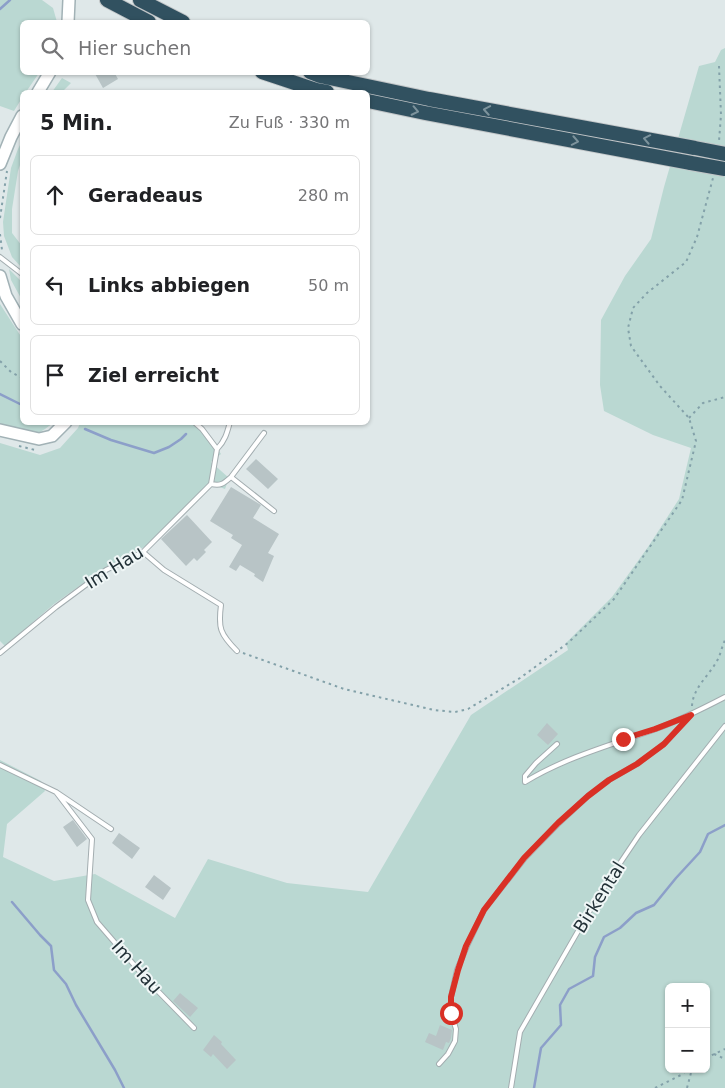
<!DOCTYPE html>
<html lang="de">
<meta charset="utf-8">
<style>
body{margin:0;font-family:"DejaVu Sans",sans-serif;background:#f6f6f6;color:#202124}
.controls{position:absolute;right:15px;bottom:15px;display:grid;overflow:hidden;border-radius:8px;box-shadow:0 1px 4px #0004}
.controls button{width:45px;height:45px;display:grid;place-items:center;padding:0;border:0;border-bottom:1px solid #e0e0e0;background:#fff;color:#202124;font:25px sans-serif}
.stop{position:absolute;width:15px;height:15px;margin:-11px;border:4px solid #d93025;border-radius:50%;background:#fff}
.stop.end{background:#d93025;border-color:#fff;box-shadow:0 1px 5px #0008}
.list{margin:0;padding:0;list-style:none}
h2{display:flex;justify-content:space-between;align-items:center;height:65px;margin:0;padding:0 20px;font-size:21px}
h2 small{font-size:16px;font-weight:400;color:#757577}
.list li{display:grid;grid-template-columns:32px 1fr auto;gap:15px;align-items:center;box-sizing:border-box;height:80px;margin:0 10px 10px;padding:0 10px;border:1px solid #e0e0e0;border-radius:8px}
.list b{display:block;font-size:19px;white-space:nowrap}
.list em{font-size:16px;font-style:normal;color:#757577}
.icon{flex:none;width:28px;height:28px;fill:none;stroke:currentColor;stroke-width:2;stroke-linecap:round;stroke-linejoin:round}
.map{position:relative;flex:none;width:725px;height:1088px;overflow:hidden}
.search{position:absolute;background:#fff;box-shadow:0 1px 4px #0004;left:20px;top:20px;width:350px;height:55px;display:flex;align-items:center;gap:12px;box-sizing:border-box;padding:0 18px;border-radius:8px;color:#757577;font-size:19px}
.panel{position:absolute;background:#fff;box-shadow:0 1px 4px #0004;left:20px;top:90px;width:350px;height:335px;border-radius:8px}
.map>svg:first-child{display:block}
.green{fill:#bad8d2;fill-rule:evenodd}
.lines{fill:none;stroke-linecap:round;stroke-linejoin:round}
.stream{stroke:#8c9fc9;stroke-width:2.5}
.building{fill:#b8c4c6}
.lane-casing{stroke:#a3adb0;stroke-width:6}
.secondary-casing{stroke:#a2b2b6;stroke-width:14}
.highway-casing{stroke:#c1c5c7;stroke-width:16}
.path{stroke:#83a1a9;stroke-width:2;stroke-dasharray:2.5 4;stroke-linecap:butt}
.lane{stroke:#fff;stroke-width:4}
.secondary{stroke:#fff;stroke-width:11}
.highway{stroke:#315160;stroke-width:14}
.highway-bridge-casing{stroke:#c1c5c7;stroke-width:16;stroke-linecap:butt}
.highway-bridge{stroke:#315160;stroke-width:14}
.oneway{stroke:#7d939c}
.route{stroke:#d93025;stroke-width:6}
.labels{text-anchor:middle;dominant-baseline:central;stroke-width:4;stroke-linejoin:round;paint-order:stroke}
.street-label{font-size:18px;fill:#223137;stroke:#eff6f6}
</style>
<div class="map">
<svg width="725" height="1088" viewBox="0 0 725 1088">
<rect width="100%" height="100%" fill="#dfe8e9"/>
<path class="green" d="M0,0h42l11,8 4,14h-35v50l17,1 -13,19h-4v6l-8,13 -14,-5z
M725,48v1040h-725v-328l41,21 4,10 -38,33 -4,33 51,24 41,-7 80,44 33,-59 79,24 81,9 103,-177 97,-65 -2,-7 46,-46 36,-50 31,-48 12,-51 -38,-13 -49,-24 -4,-26 1,-65 24,-44 26,-37 13,-52 35,-121 16,-4 6,-12zM669,987h37v82h-37z
M62,78l9,5 -9,9h-10z
M22,141v18l-4,12 -6,38v24l10,13v22l-10,-11 -8,-21 -1,-14 8,-54 7,-19z
M9,269l13,13v18l-11,-20z
M0,304l22,34v84l31,1 -8,6 -8,5 -37,-9z
M80,423h120l21,31 -10,8 18,16 -4,11 -14,-5 -6,9 -59,53 -40,21 -52,37 -49,42 -5,-5v-198l40,12 20,-7 18,-20z"/>
<g class="lines">
<path class="stream" d="M0,9l10,-9
M0,394l22,11
M85,429l26,11 43,13 15,-6 12,-8 5,-5
M12,902l28,33 11,11 3,24 12,14 10,21 39,65 9,18
M534,1088l7,-40 20,-23 -1,-20 9,-16 24,-13 2,-19 9,-20 16,-9 16,-15 18,-8 22,-27 24,-26 8,-18 17,-9"/>
</g>
<path class="building" d="M94,72h20l4,7 -15,9z
M256,459l22,20 -10,10 -22,-20z
M231,487l30,18 -8,13 26,16 -11,19 6,3 -11,26 -9,-6 1,-2 -15,-9 -4,6 -7,-4 13,-22 -11,-7 2,-3 -23,-14z
M187,515l25,27 -8,8 2,2 -9,9 -3,-3 -8,8 -25,-27z
M547,723l11,11 -10,11 -11,-10z
M73,820l14,19 -10,8 -14,-20z
M119,833l21,15 -8,11 -20,-16z
M154,875l17,13 -8,12 -18,-13z
M180,993l18,15 -8,9 -17,-16z
M440,1025l12,5 -1,8 -2,5 -3,-1 -3,8 -18,-8 4,-9 7,3z
M214,1035l8,7 -1,2 15,16 -9,9 -14,-15 -2,3 -8,-7z"/>
<g class="lines">
<defs>
<path id="lane" d="M0,257l22,17
M217,449c8,-8 10,-16 13,-27
M231,477l43,34
M211,484c10,2 12,0 20,-7l33,-44
M143,552l21,18 57,35c-3,23 -1,29 16,46
M0,653l56,-46 50,-37 37,-18 68,-68 6,-35 -15,-20 -8,-7
M557,744l-21,19 -11,13v6c41,-25 86,-37 131,-53 24,-9 46,-20 69,-32
M0,765l56,27 55,37
M56,792l36,47 -4,61 9,22 51,59 46,47
M439,1064l9,-10 7,-13 1,-12 -5,-16v-16l6,-27 10,-24 17,-36 41,-52 34,-35 29,-27 21,-16 28,-16 27,-20 27,-29
M511,1088l9,-56 80,-139 39,-58 86,-109"/>
<path id="secondary" d="M68,22l1,-22
M38,92l12,-20
M0,164l11,-27 11,-21
M0,276l6,20 16,28
M0,430l39,9 13,-3 14,-14"/>
<path id="highway" d="M107,0l42,22
M140,0l43,22
M262,72l54,18 11,2
M310,72l10,4 109,23 266,49
M368,101l57,12 266,50"/>
</defs>
<use href="#lane" class="lane-casing"/>
<use href="#secondary" class="secondary-casing"/>
<use href="#highway" class="highway-casing"/>
<path class="path" d="M719,66l2,49 -2,26
M0,218l7,-47
M0,234l2,16
M0,361l11,11 11,6
M689,418l14,-15 22,-6
M19,446l16,4h3
M243,653l101,36 90,21 21,2 13,-3 52,-31 48,-35 46,-44 68,-99 14,-59 -7,-23 -29,-32 -29,-40 -3,-18 5,-20 14,-15 39,-31 11,-25 16,-59
M692,706c1,-19 18,-31 26,-47 3,-6 4,-13 7,-19
M714,1054l11,5
M706,1058l19,-9
M655,1088l26,-13 7,-6
M687,1088l5,-19"/>
<use href="#lane" class="lane"/>
<use href="#secondary" class="secondary"/>
<use href="#highway" class="highway"/>
<defs>
<path id="highway-bridge" d="M695,148l30,6
M691,163l34,6"/>
</defs>
<use href="#highway-bridge" class="highway-bridge-casing"/>
<use href="#highway-bridge" class="highway-bridge"/>
</g>
<defs><path id="oneway-chevron" d="M-2-3.5L2.5 0L-2 3.5" fill="none" stroke-width="1.6" stroke-linecap="round" stroke-linejoin="round" transform="scale(1.25)"/></defs>
<g class="oneway">
<use href="#oneway-chevron" transform="translate(487 110) rotate(-170)"/>
<use href="#oneway-chevron" transform="translate(415 111) rotate(12)"/>
<use href="#oneway-chevron" transform="translate(647 139) rotate(-169)"/>
<use href="#oneway-chevron" transform="translate(575 141) rotate(11)"/>
</g>
<g class="lines">
<path class="route" d="M451,1013v-16l7,-27 8,-24 18,-36 40,-52 34,-35 30,-27 21,-16 28,-16 27,-20 27,-29 -36,14 -32,10"/>
</g>
<g class="labels">
<g class="street-label">
<text transform="translate(114 567) rotate(-32)">Im Hau</text>
<text transform="translate(599 897) rotate(-58)">Birkental</text>
<text transform="translate(137 967) rotate(48)">Im Hau</text>
</g>
</g>
</svg>
<div class="controls">
<button>+</button>
<button>−</button>
</div>
<div class="stop" style="left:451px;top:1013px"></div>
<div class="stop end" style="left:623px;top:739px"></div>
<div class="search"><svg class="icon" aria-label="search" viewBox="0 0 24 24"><circle cx="10" cy="10" r="6"/><path d="M15 15l6 6"/></svg>Hier suchen</div>
<section class="panel">
<h2>5 Min.<small>Zu Fuß · 330 m</small></h2>
<ul class="list">
<li><svg class="icon" aria-label="ahead" viewBox="0 0 24 24"><path d="M12 20V5M6 11l6-6 6 6"/></svg><div><b>Geradeaus</b></div><em>280 m</em></li>
<li><svg class="icon" aria-label="left" viewBox="0 0 24 24"><path d="M17 20v-9H6M10 6l-5 5 5 5"/></svg><div><b>Links abbiegen</b></div><em>50 m</em></li>
<li><svg class="icon" aria-label="arrive" viewBox="0 0 24 24"><path d="M6 21V4h12l-3 4 3 4H6"/></svg><div><b>Ziel erreicht</b></div></li>
</ul>
</section>
</div>
